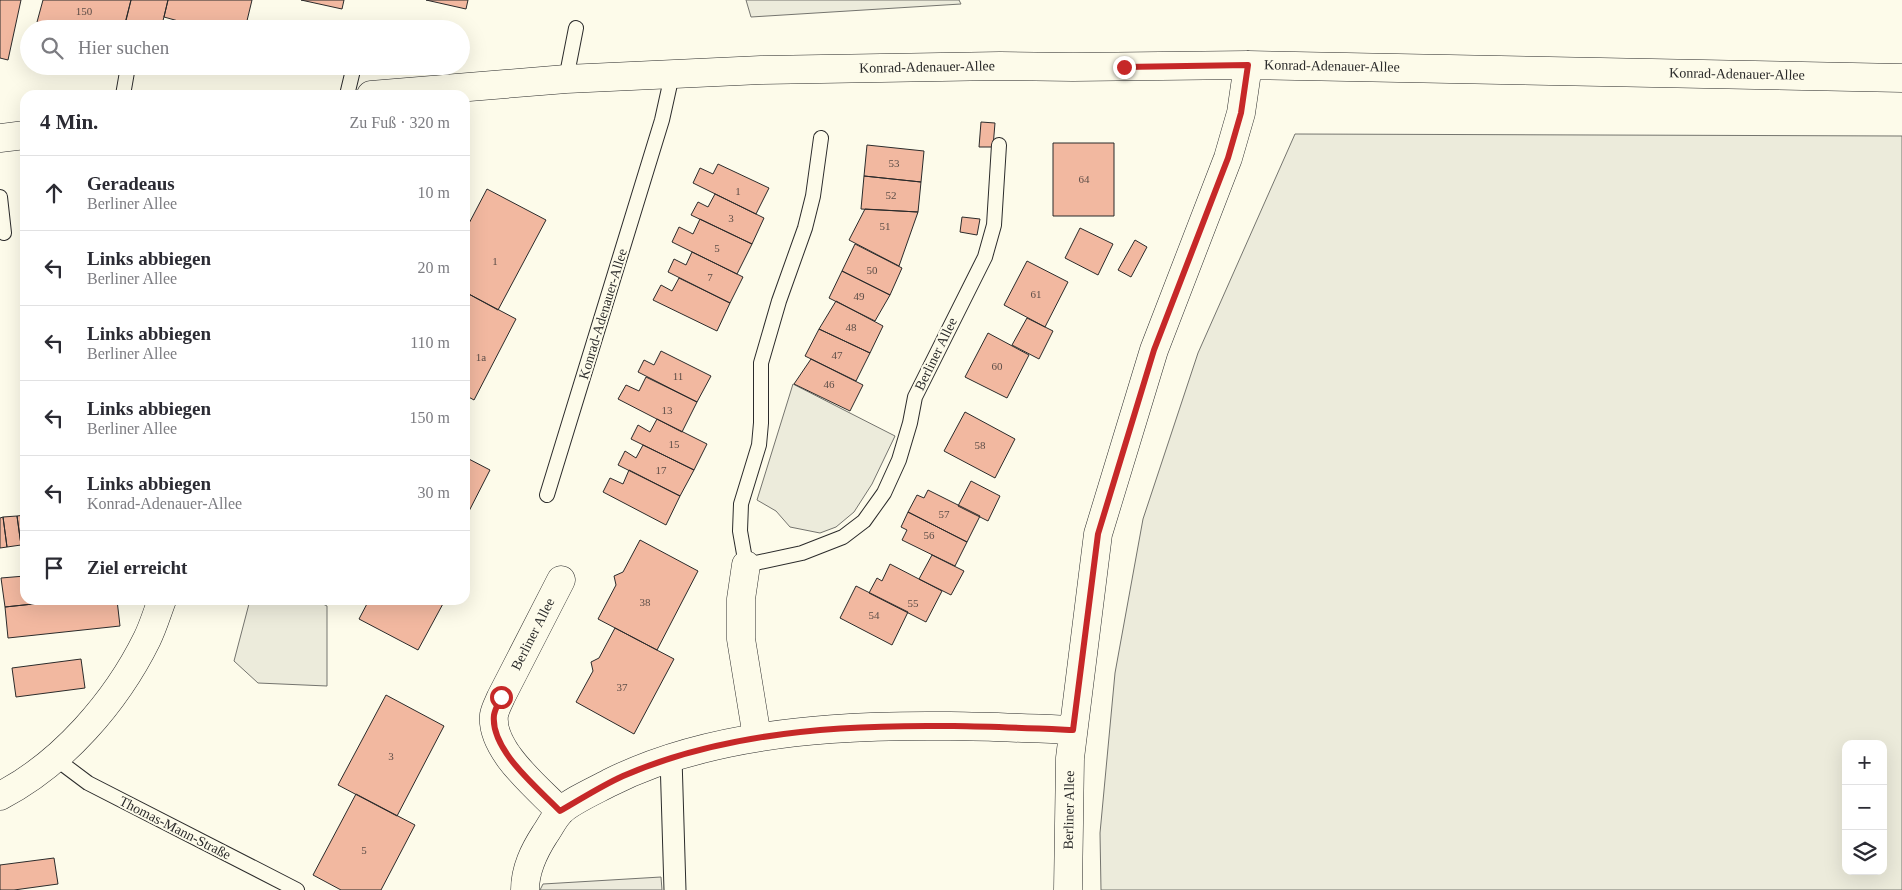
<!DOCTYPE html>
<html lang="de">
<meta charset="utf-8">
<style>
body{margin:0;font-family:"Times New Roman",serif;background:#f7f7f7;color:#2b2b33}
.controls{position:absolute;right:15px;bottom:15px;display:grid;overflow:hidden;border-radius:10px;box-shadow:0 5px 20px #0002}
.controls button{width:45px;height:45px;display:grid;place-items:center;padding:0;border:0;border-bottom:1px solid #e1e1e2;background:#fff;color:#2b2b33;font:25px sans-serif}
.stop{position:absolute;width:15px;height:15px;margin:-11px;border:4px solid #c62828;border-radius:50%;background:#fff}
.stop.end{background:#c62828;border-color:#fff;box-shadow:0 1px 5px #0008}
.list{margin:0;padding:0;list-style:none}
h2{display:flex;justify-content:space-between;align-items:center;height:65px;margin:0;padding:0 20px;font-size:21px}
h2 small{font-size:16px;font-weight:400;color:#7c7c81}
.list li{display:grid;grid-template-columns:32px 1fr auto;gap:15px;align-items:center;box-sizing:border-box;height:75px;padding:0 20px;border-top:1px solid #e1e1e2}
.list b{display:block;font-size:19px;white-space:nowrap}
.list p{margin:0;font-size:16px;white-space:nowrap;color:#7c7c81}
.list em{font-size:16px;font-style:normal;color:#7c7c81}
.icon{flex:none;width:28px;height:28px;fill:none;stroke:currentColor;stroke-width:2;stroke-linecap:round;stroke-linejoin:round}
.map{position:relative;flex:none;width:1902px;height:890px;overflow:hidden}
.search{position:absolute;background:#fff;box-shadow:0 5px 20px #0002;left:20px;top:20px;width:450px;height:55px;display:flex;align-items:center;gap:12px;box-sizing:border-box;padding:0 18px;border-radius:28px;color:#7c7c81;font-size:19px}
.panel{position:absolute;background:#fff;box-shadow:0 5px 20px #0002;left:20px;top:90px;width:450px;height:515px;border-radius:15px}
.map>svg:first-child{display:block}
.green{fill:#ecebdb;stroke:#74746e;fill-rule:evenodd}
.parking{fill:#eceadb;stroke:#74746e}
.building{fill:#f2b8a0;stroke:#2b2b2b}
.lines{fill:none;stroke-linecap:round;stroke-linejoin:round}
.service-casing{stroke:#2b2b2b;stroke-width:16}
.pedestrian-casing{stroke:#2b2b2b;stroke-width:23}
.minor-casing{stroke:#2b2b2b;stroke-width:29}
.service{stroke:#fdfbea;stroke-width:14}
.pedestrian{stroke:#fdfbea;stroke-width:21}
.minor{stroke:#fdfbea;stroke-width:28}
.route{stroke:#c62828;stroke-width:6}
.labels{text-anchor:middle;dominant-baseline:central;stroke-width:4;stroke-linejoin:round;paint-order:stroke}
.number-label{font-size:11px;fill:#5d4e48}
.street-label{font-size:14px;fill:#2b2b2b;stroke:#fdfbea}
</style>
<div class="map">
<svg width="1902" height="890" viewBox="0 0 1902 890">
<rect width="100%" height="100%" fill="#fdfbea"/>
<path class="green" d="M746,0h213l2,4 -210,13z
M1295,134l607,2v754h-801l-1,-57 15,-160 28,-154 55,-166zM1846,744h37v127h-37z
M793,384l102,52 -23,48 -18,28 -18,15 -16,6 -30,-6 -14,-16 -19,-11z
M250,600h65l12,6v80l-69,-3 -24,-22z"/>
<path class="parking" d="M661,877l1,13h-122l3,-6z"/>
<path class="building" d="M0,0h21l-13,60 -8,-2z
M43,0h88l-7,29h-63l-24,-7z
M131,0h37l-7,29h-13l-23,-6z
M168,0h84l-7,29h-38l-43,-12z
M301,0h43l-2,9z
M426,0h42l-2,9z
M981,122l14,1 -2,24h-14z
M1053,143h61v73h-61z
M867,145l57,6 -3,31 -57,-6z
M718,164l51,24 -13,26 -63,-31 7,-15 13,6z
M864,176l57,6 -3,30 -57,-3z
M487,189l59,31 -48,90 -33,-18v-61z
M715,194l49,24 -12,26 -61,-29 7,-13 10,5z
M865,209l53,3 -19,54 -50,-26z
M962,217l18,2 -3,16 -17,-3z
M700,219l52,25 -15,30 -65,-32 7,-15 14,7z
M1080,228l33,16 -15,31 -33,-17z
M1135,240l12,7 -16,30 -13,-7z
M855,244l47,24 -12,27 -48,-24z
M692,252l51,25 -13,26 -62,-31 6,-13 12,6z
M1027,261l41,21 -23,45 -41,-22z
M842,271l48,24 -15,26 -46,-23z
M679,278l51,25 -13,28 -64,-31 8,-15 11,6z
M465,292l51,27 -42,81 -9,-5z
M836,301l47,25 -13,27 -51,-24z
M1027,318l26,13 -14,28 -27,-14z
M819,329l51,24 -14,28 -51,-25z
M988,333l41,22 -22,43 -42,-21z
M661,351l50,25 -14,26 -59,-30 6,-12 10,5z
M811,359l52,26 -13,26 -56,-27z
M646,377l51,25 -15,30 -64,-33 8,-14 13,6z
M965,412l50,27 -20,39 -51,-27z
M657,419l50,25 -13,26 -63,-31 7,-14 12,7z
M643,445l51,25 -14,26 -62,-31 7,-14 11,7z
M465,457l25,13 -25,49z
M629,470l51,26 -14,29 -63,-33 7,-14 13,6z
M971,481l29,15 -12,25 -30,-15z
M928,490l52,26 -13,26 -59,-30 9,-17 7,3z
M908,512l59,30 -12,24 -53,-26 5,-10 -6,-3z
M25,515v29l-4,1 -4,-29z
M17,516l4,29 -14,2 -4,-30z
M3,517l4,30 -7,1v-30z
M640,540l58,31 -41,79 -59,-31 18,-34 -2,-9 9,-4z
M932,555l32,16 -13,24 -32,-16z
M890,564l52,27 -16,31 -57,-29 8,-15 5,3z
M25,576v24h46l-66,7 -4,-29z
M856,586l52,26 -16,33 -52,-27z
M71,600h46l3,26 -112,12 -3,-31z
M369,600h76l-27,50 -59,-31z
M615,628l59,31 -40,75 -58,-32 17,-31 -2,-9 8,-4z
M81,659l4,29 -69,9 -4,-29z
M386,695l58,31 -47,90 -59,-31z
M356,794l59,31 -34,65h-40l-28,-15z
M54,858l4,26 -44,6h-14v-25z"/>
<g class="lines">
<defs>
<path id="service" d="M566,79l10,-51
M123,95l4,-23
M347,95l7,-29
M821,138l-8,58 -8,32 -26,73 -18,62v60l-2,22 -18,59 -1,27 6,34 56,-12 41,-16 21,-16 20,-28 15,-33 11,-37 5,-26 70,-140 9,-32 5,-80
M0,197l4,36
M547,495l115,-375 10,-45
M56,759l32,24 209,107"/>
<path id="pedestrian" d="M671,758l4,132"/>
<path id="minor" d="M371,95l195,-16 195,-9 239,-4 73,1 175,-2 654,13
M0,138l25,-3
M746,565l-5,34v40l16,98
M0,796c62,-32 116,-94 147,-157 6,-12 10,-26 15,-39
M560,811c-22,-23 -70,-61 -66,-96 1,-6 5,-13 7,-18l60,-117
M525,890c0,-21 9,-39 20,-56 5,-7 9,-16 15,-22 9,-10 36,-22 49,-29 134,-68 317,-59 464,-53
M1068,890l2,-132 28,-224 56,-184 74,-192 13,-45 7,-48"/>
</defs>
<use href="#service" class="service-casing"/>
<use href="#pedestrian" class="pedestrian-casing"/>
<use href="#minor" class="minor-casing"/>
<use href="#service" class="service"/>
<use href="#pedestrian" class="pedestrian"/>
<use href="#minor" class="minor"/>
</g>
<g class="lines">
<path class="route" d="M501,697c-2,5 -6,12 -7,18 -4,35 44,73 66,96 21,-12 41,-25 63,-35 138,-60 303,-52 450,-46l25,-196 56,-184 74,-192 13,-45 7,-48 -124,2"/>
</g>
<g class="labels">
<g class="number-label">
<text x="84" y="11">150</text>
<text x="894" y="163">53</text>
<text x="1084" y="179">64</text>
<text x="738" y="191">1</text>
<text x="891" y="195">52</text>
<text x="731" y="218">3</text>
<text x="885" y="226">51</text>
<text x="717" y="248">5</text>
<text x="495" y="261">1</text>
<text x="872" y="270">50</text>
<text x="710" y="277">7</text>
<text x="1036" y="294">61</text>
<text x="859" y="296">49</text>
<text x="851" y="327">48</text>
<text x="837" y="355">47</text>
<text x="481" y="357">1a</text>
<text x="997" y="366">60</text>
<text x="678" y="376">11</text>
<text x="829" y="384">46</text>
<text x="667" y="410">13</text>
<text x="674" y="444">15</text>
<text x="980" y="445">58</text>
<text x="661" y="470">17</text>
<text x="944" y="514">57</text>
<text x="929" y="535">56</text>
<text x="645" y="602">38</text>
<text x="913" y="603">55</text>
<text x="874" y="615">54</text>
<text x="622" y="687">37</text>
<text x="391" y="756">3</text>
<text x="364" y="850">5</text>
</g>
<g class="street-label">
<text transform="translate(1332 66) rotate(1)">Konrad-Adenauer-Allee</text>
<text transform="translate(927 67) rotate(-1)">Konrad-Adenauer-Allee</text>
<text transform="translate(1737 74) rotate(1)">Konrad-Adenauer-Allee</text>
<text transform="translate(603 314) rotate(-73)">Konrad-Adenauer-Allee</text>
<text transform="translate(936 354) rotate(-64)">Berliner Allee</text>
<text transform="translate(533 634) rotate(-63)">Berliner Allee</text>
<text transform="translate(1069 810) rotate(-89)">Berliner Allee</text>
<text transform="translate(175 828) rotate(27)">Thomas-Mann-Straße</text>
</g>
</g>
</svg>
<div class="controls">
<button>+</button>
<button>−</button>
<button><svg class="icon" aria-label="layers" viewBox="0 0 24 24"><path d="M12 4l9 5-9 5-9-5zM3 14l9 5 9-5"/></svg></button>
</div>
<div class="stop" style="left:501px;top:697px"></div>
<div class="stop end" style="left:1124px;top:67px"></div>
<div class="search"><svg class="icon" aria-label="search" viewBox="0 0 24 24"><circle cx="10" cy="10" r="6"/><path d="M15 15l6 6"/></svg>Hier suchen</div>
<section class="panel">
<h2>4 Min.<small>Zu Fuß · 320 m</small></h2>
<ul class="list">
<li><svg class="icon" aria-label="ahead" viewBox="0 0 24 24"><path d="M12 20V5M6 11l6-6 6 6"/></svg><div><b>Geradeaus</b><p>Berliner Allee</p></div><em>10 m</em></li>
<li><svg class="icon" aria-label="left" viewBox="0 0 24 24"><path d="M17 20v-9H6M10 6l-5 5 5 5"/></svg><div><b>Links abbiegen</b><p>Berliner Allee</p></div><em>20 m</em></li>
<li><svg class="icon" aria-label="left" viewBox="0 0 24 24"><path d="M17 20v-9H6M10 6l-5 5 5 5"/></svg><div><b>Links abbiegen</b><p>Berliner Allee</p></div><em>110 m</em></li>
<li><svg class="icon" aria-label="left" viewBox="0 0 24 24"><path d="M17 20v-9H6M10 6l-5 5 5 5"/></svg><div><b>Links abbiegen</b><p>Berliner Allee</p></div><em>150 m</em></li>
<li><svg class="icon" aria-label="left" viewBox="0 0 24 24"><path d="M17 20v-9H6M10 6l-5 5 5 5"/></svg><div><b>Links abbiegen</b><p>Konrad-Adenauer-Allee</p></div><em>30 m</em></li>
<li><svg class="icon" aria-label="arrive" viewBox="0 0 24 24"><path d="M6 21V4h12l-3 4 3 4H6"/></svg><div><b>Ziel erreicht</b></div></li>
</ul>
</section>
</div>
